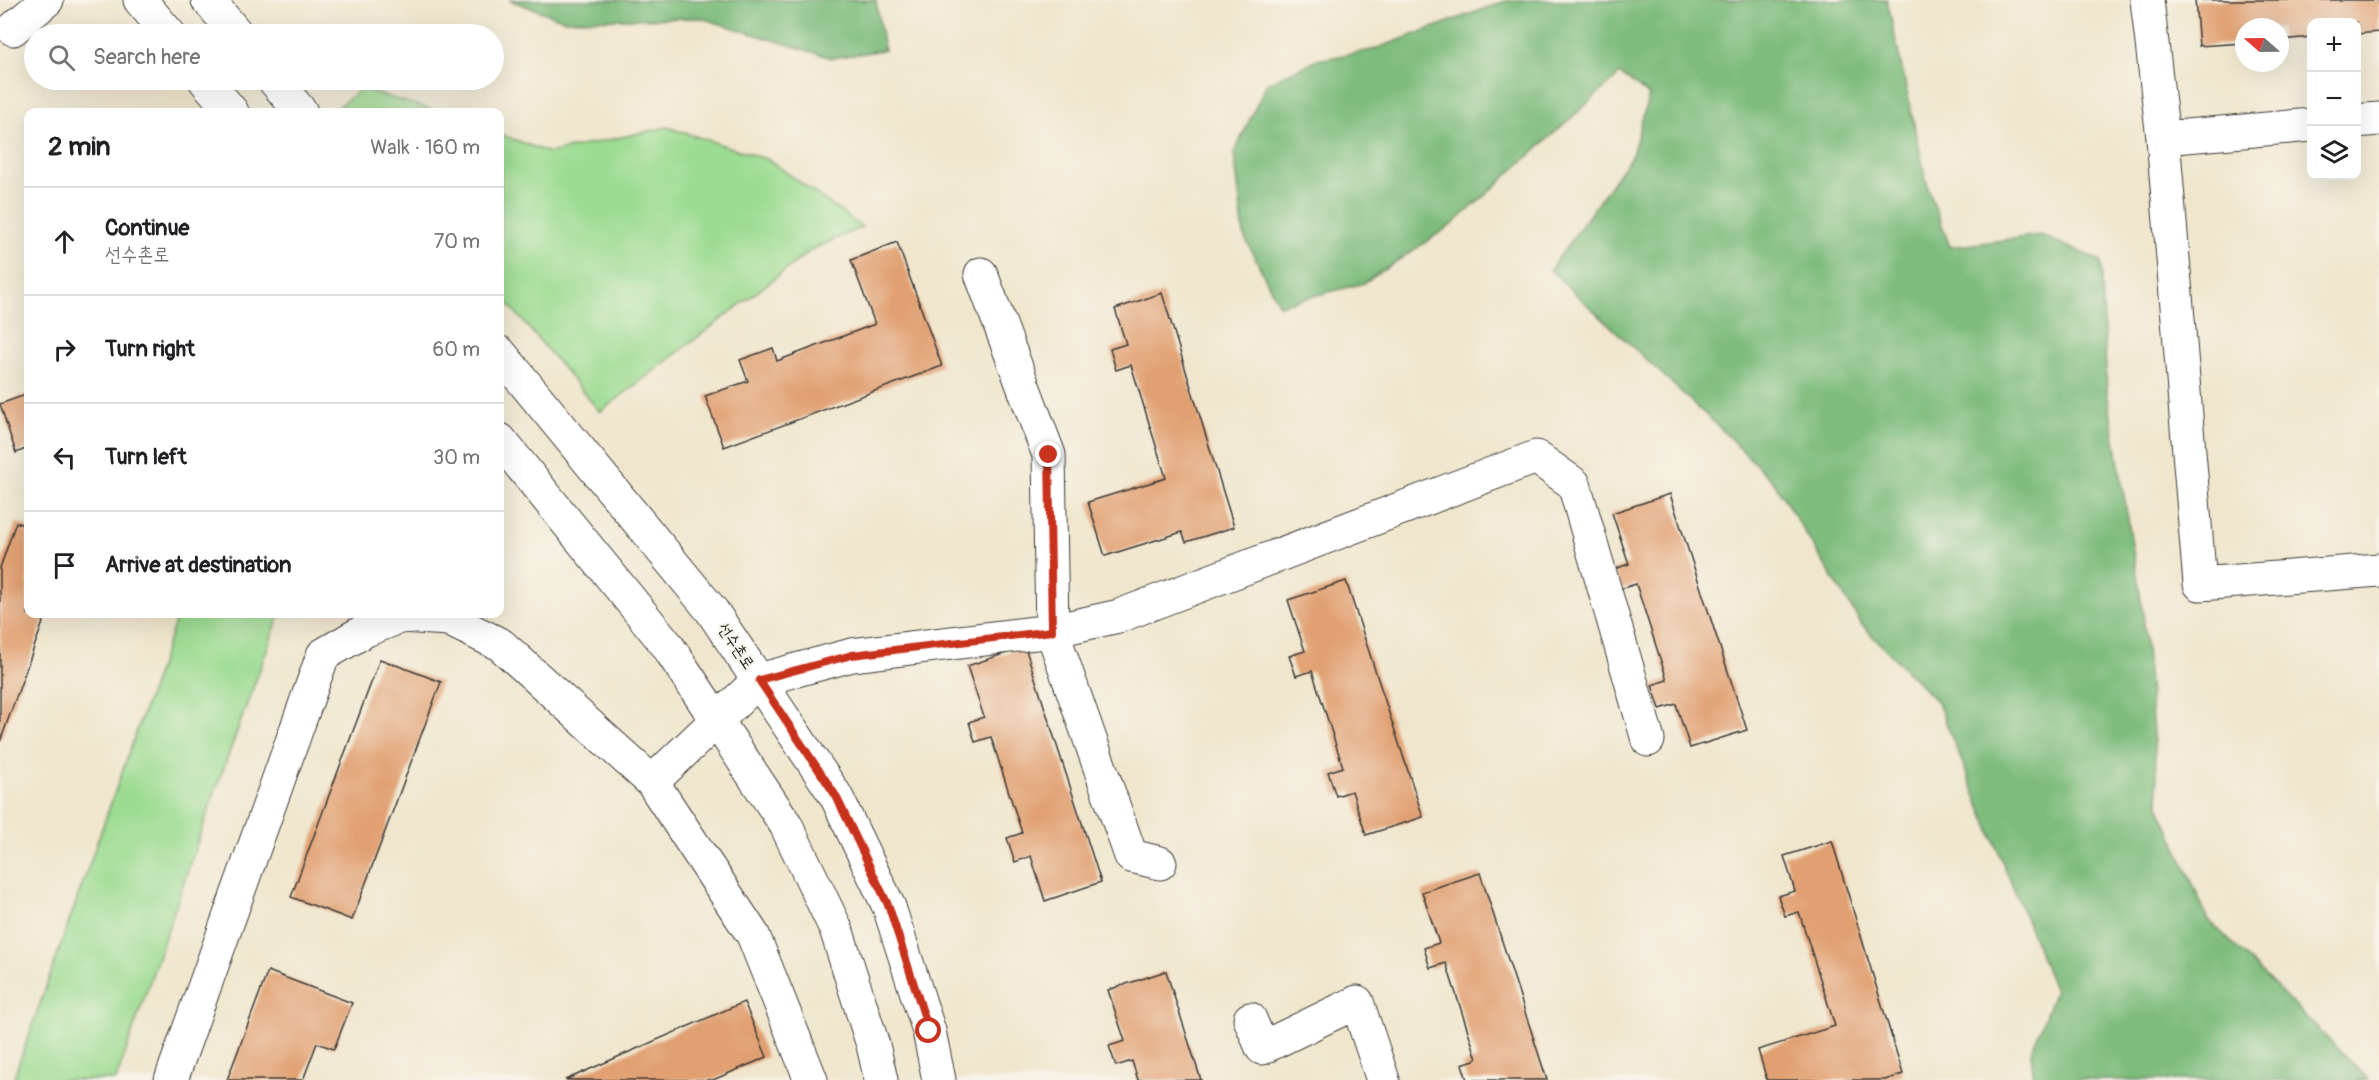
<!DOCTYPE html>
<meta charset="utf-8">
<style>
body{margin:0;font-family:Pangolin,"Poor Story",sans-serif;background:#f6f6f6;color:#202124}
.controls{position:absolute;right:18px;top:18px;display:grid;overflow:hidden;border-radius:12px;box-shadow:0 6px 24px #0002}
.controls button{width:54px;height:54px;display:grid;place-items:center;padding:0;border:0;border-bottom:2px solid #e0e0e0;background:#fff;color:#202124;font:30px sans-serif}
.compass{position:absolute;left:2235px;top:18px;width:54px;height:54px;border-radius:50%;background:#fff;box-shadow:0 6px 24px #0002;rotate:290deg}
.stop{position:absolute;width:18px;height:18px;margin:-14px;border:4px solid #c8321e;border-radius:50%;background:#fff}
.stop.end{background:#c8321e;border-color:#fff;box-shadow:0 2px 6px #0008}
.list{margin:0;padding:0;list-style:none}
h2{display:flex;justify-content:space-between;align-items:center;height:78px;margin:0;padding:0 24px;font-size:26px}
h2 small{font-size:20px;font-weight:400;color:#757577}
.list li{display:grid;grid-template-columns:39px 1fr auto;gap:18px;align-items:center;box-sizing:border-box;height:108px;padding:0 24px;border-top:2px solid #e0e0e0}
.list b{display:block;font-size:22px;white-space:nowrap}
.list p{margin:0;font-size:20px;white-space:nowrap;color:#757577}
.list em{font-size:20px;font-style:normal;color:#757577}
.icon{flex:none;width:33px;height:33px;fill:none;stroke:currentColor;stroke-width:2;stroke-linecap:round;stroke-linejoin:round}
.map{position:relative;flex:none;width:2379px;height:1080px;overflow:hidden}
.search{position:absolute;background:#fff;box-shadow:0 6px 24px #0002;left:24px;top:24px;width:480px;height:66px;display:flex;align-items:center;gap:15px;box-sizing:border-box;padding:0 21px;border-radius:33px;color:#757577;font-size:22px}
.panel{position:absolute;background:#fff;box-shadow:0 6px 24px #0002;left:24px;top:108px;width:480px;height:510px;border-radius:12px}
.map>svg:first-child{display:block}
.green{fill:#9cdc92;stroke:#5c7c57;stroke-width:1.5}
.forest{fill:#7dbc7c;stroke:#4c6c4c;stroke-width:1.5}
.building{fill:#e1a072}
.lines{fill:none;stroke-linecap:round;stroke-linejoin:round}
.minor-casing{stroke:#3c3a37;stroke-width:35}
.minor{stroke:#fff;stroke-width:33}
.route{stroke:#c8321e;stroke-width:8}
.labels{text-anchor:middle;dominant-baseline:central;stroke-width:4.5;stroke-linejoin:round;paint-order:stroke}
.street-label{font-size:16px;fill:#1c1c1c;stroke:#f7f3e8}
</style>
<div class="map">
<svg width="2379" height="1080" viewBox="0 0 2379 1080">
<rect width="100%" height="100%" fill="#f7f3e8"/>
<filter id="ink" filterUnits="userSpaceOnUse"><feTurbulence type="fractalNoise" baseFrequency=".0167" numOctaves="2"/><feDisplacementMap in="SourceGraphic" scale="12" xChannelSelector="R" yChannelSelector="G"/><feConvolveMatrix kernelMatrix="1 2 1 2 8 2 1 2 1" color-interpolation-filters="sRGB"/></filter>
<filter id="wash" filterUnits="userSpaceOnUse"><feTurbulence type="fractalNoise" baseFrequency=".008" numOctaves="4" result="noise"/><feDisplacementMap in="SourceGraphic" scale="24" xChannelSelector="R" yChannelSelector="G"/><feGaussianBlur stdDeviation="1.35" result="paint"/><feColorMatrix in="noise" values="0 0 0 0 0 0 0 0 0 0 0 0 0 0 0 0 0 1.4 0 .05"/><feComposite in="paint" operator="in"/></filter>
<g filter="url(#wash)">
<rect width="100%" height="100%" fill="#f0e6cd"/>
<path class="green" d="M361,89l79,23h-95l-6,-6z
M667,127l102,33 93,67 -49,22 -213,163 -100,-118v-160l49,19z
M178,614h102l-67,183 -97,283h-103z"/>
<path class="forest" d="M509,0h367l8,50 -52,8 -131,-40 -136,2z
M1508,0h379l41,188 22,59 91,-12 60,26 6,130 36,221 16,193 49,114 161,161h-335l-3,-28 24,-61 -117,-288 -76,-78 -87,-141 -52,-53 -173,-161 82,-115 17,-60 -29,-21 -167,150 -89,59 -85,22 -35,-69 -10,-83 33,-70 50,-23 55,-10z"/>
<g id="blocks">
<path class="building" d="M2195,0h184v32l-23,2v-12h-44v15l-32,3v-13h-36v16l-45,3z
M897,242l45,124 -218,81 -19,-51 43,-15 -8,-21 33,-12 4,13 98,-37 -24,-64z
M1162,293l72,234 -48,15 -4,-10 -77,24 -17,-54 78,-24 -35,-113 -15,5 -6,-21 16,-5 -11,-35z
M28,394v54l-12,5 -16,-49z
M1670,494l77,236 -57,18 -14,-44 -16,5 -8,-24 15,-5 -31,-96 -16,5 -6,-20 15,-5 -17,-51z
M16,522l12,5v87h18l-46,128v-174z
M1346,581l77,236 -57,18 -14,-44 -16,5 -8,-24 15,-5 -31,-96 -16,5 -7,-20 16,-5 -17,-51z
M1025,647l76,235 -56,19 -14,-45 -16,6 -8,-24 15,-5 -31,-96 -16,5 -6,-20 15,-5 -17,-51z
M380,659l61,23 -89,238 -61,-23z
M1832,841l71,233 -18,6h-118l-9,-30 77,-24 -36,-114 -14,4 -7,-20 17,-5 -11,-35z
M1480,873l67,207h-80l-5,-16 15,-5 -31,-96 -16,5 -6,-20 15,-5 -17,-51z
M268,971l84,32 -18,46 -17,-6 -14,37h-76z
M1166,971l35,109h-63l-6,-19 -16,5 -7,-20 16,-5 -17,-51z
M744,1002l23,55 -54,23h-148z"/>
</g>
</g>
<g filter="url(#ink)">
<use href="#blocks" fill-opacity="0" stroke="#3c3a37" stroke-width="1.5"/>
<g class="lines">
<defs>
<path id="minor" d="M140,0l29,34
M208,0l29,34
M2147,0l16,138 37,446 179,-14
M13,29l34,-29
M205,80l27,32
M274,80l27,32
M2356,121l23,-2
M2163,138l149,-13
M981,274l68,181 3,176 79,225 29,7
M500,353l212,258 124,185 53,111 40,124 10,49
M500,440l167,205 119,180 50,104 37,116 8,35
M652,782l107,-102 93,-25 200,-24 67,-15 417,-159 38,27 74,256
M1250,1019l12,29 95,-46 26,78
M171,1080l152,-425 43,-25 36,-14 46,3 53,26 151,137 101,153 58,145"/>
</defs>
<use href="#minor" class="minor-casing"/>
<use href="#minor" class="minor"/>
</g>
</g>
<g class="lines" filter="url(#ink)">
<path class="route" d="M929,1031l-40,-124 -53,-111 -77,-116 93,-25 200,-24 -3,-176"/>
</g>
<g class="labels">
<g class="street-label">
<text transform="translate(736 646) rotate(56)">선수촌로</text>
</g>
</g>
</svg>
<div class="controls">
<button>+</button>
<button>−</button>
<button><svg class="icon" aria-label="layers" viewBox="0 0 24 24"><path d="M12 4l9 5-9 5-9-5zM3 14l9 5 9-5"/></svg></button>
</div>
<svg class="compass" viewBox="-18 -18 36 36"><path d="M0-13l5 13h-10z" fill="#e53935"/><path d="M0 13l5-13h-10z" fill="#757577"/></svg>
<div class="stop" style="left:929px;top:1031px"></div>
<div class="stop end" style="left:1049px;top:455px"></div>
<div class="search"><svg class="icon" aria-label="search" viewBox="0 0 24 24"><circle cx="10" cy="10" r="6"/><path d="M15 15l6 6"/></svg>Search here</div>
<section class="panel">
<h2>2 min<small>Walk · 160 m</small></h2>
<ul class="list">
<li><svg class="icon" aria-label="ahead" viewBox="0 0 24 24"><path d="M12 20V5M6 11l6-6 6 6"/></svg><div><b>Continue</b><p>선수촌로</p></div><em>70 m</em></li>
<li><svg class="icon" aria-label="right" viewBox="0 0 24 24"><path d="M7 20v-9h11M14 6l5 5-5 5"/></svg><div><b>Turn right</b></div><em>60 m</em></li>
<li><svg class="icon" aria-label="left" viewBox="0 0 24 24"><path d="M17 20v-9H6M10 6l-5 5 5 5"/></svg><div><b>Turn left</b></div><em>30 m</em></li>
<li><svg class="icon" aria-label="arrive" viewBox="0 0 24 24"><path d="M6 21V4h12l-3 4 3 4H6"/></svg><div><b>Arrive at destination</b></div></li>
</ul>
</section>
</div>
